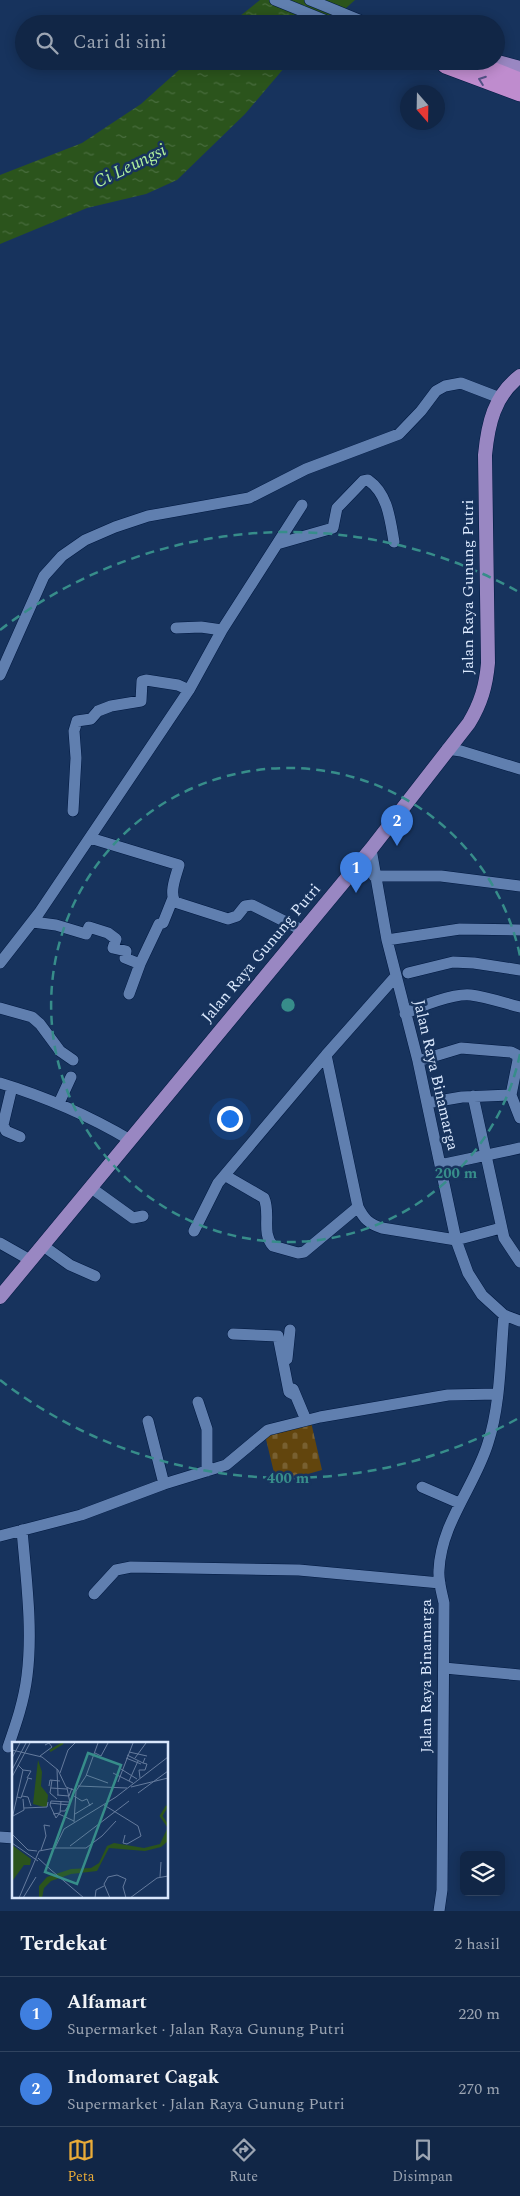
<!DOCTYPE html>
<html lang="id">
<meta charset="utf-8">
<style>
body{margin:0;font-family:Spectral,serif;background:#1a2e4d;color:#f1f3f6}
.controls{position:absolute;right:15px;bottom:15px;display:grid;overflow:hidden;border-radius:8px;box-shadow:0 2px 12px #0003}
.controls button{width:45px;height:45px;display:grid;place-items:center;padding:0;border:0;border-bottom:1px solid #30435f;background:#112646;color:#f1f3f6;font:25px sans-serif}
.compass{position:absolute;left:400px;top:85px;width:45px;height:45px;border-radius:50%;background:#112646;box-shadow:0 2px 12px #0003;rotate:160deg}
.you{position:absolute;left:229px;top:1118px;width:18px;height:18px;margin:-12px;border:4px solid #fff;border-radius:50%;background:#1a73e8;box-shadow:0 0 0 8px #1a73e833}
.badge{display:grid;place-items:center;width:32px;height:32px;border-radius:50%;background:#e9ab38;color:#fff;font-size:16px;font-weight:700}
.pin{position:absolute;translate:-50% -41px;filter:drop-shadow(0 1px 2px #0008)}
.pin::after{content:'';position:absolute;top:26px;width:18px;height:15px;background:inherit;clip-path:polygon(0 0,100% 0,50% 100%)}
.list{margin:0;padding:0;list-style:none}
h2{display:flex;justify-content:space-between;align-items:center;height:65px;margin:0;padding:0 20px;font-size:21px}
h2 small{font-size:16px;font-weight:400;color:#9ca5b3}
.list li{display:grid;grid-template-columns:32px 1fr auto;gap:15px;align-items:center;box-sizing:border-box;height:75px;padding:0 20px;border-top:1px solid #30435f}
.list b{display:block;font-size:19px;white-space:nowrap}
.list p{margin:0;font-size:16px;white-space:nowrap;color:#9ca5b3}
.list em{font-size:16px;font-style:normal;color:#9ca5b3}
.icon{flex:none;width:28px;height:28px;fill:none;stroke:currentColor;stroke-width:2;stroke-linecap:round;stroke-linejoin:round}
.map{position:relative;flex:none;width:520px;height:1911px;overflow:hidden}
.search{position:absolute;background:#112646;box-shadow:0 2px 12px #0003;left:15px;right:15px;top:15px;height:55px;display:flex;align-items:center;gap:12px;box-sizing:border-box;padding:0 18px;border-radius:28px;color:#9ca5b3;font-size:19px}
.sheet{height:215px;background:#112646}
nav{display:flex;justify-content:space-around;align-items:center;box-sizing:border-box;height:70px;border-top:1px solid #30435f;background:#112646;font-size:14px;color:#9ca5b3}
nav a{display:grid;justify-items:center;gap:2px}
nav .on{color:#e9ab38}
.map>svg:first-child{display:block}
.cemetery{fill:url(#cemetery-stones)}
.water{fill:url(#water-ripples)}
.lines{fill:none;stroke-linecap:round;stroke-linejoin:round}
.minor-casing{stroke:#011941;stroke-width:12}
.major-casing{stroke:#011941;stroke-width:15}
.highway-casing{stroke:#011941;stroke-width:16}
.minor{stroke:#607faf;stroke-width:11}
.major{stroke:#9987c2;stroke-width:14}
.highway{stroke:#bf8cce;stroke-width:15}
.oneway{stroke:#525285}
.ring{fill:none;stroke:#378d8a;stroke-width:2.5;stroke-dasharray:9 6}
.labels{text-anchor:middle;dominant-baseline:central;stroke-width:5;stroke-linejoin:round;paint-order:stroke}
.street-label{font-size:16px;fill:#d9e7fc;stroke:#17335d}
.water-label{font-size:18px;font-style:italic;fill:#b1f09d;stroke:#17335d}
.inset-river{fill:none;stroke:#2b541c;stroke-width:2.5}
.inset-road{fill:none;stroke:#657b9d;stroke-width:1}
.view{fill:#378d8a;fill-opacity:0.15;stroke:#378d8a;stroke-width:2.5}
.inset-edge{fill:none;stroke:#d9e7fc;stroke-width:2.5}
.centre{fill:#378d8a;stroke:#17335d;stroke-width:2.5}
.ring-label{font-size:15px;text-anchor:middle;font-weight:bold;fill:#378d8a;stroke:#17335d;stroke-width:5;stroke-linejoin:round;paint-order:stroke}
</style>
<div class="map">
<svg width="520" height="1911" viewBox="0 0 520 1911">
<defs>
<pattern id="cemetery-stones" width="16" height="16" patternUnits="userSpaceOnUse" patternTransform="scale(1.25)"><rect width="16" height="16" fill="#62450d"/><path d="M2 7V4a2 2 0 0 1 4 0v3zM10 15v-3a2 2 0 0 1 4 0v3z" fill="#786031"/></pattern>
<pattern id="water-ripples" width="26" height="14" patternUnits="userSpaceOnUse" patternTransform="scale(1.25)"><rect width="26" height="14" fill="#2b541c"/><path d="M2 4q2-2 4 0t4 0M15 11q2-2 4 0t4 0" fill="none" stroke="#496d3e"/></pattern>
</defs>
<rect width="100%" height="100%" fill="#17335d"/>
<path class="cemetery" d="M311,1422l11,48 -32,9 -2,-5 -13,3 -10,-42z"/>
<path class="water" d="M260,0h95l-27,24h-98z
M189,61h101l-45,53 -68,66 -31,14 -59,14 -87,36v-69l82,-32 59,-39z"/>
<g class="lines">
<defs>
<path id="minor" d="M275,0l59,24
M310,0l59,24
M432,61l13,5
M277,544l56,-16 4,-20 26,-27 5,-1c20,14 22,39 26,62
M176,628l25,-1 21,3
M0,675l44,-99 18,-20 23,-16 30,-13 33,-11 101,-18 57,-29 93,-35 22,-23 15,-20 9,-5 16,-3 39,15
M447,749l14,2 59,18
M73,811l3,-53 -2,-27 3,-10 14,-2 7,-8 13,-5 30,-5 1,-20 4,-1 32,5 11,5
M90,838l89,27c-3,11 -10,27 -4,37l53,17 9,-3 8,-10 7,-1 50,25
M371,849l16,91 31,121 38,179 12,33 14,22 22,20 16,6
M374,876h67l79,10
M33,922l23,3 30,9 3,-7 19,6 8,6 -3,9 13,3 -1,7 15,6 -11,30
M387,940l73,-11 60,1
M0,963l39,-50 97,-144 53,-79 33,-60 80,-125
M140,964l19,-40 4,-1 10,-25
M408,973l45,-11 21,1 46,7
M0,1008l32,9 8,7 20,27 13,9
M405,1014c15,-8 49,-21 66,-19 16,2 33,8 49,12
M326,1055l32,152c6,12 11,17 24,21l74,12 45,-12
M418,1061l43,-13 50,4 6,3 1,5 -7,35
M0,1083c46,14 88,32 130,57
M12,1087l-9,38 3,6 14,6
M511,1095l9,23
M473,1096l31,142 16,24
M59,1103l12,-26
M427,1103l35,-6 49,-2
M440,1165l80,-17
M226,1176l38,22c7,16 -3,35 9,48l25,7 6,-1 54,-45
M90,1187l43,31 10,-2
M194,1231l24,-48 108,-128 70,-79
M0,1243l30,17
M42,1245l28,20 25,11
M233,1334l45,2 11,56 6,3
M287,1359l3,-29
M293,1389l13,31
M198,1402l9,27v42
M148,1421l16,63
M422,1487l37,16
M0,1536l81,-21 83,-31 62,-19 42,-35 52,-13 128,-22 49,-1
M94,1594l22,-24 15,-3 168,3 141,13
M444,1668l76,7
M8,1747c8,-23 16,-46 19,-71 6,-47 -1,-98 -5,-146
M0,1837l14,1
M439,1911l3,-21 2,-287c-2,-10 -6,-22 -5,-33 2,-47 36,-84 49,-127 13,-40 12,-86 16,-128"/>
<path id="major" d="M494,61l26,7
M0,1297l371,-448 98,-126c12,-20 17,-37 19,-60l-3,-208c3,-31 9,-59 35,-79"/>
<path id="highway" d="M472,61l48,19
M445,66l75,28"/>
</defs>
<use href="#minor" class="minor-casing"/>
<use href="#major" class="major-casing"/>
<use href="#highway" class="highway-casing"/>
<use href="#minor" class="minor"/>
<use href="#major" class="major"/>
<use href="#highway" class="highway"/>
</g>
<defs><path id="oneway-chevron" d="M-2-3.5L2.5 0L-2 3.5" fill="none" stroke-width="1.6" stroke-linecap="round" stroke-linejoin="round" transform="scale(1.25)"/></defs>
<use class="oneway" href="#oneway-chevron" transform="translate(482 80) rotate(-160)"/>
<g class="ring">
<path d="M520 1054A237 237 0 1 1 520 956"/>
<path d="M517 1419A473 473 0 0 1 0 1380M0 630A473 473 0 0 1 517 591"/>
</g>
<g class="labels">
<g class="street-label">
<text transform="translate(468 587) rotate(-90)">Jalan Raya Gunung Putri</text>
<text transform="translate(261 953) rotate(-50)">Jalan Raya Gunung Putri</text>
<text transform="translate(436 1075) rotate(77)">Jalan Raya Binamarga</text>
<text transform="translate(426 1676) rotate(-90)">Jalan Raya Binamarga</text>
</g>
<g class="water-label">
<text transform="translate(130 166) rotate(-26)">Ci Leungsi</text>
</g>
</g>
<g transform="translate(12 1742)">
<rect width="156" height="156" fill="#17335d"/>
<path d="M26,18l4,12 -1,14 7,9 -1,11 -3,1 -11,-3zM156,85v14l-7,6 -16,4 -36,-3 -12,23 -26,3 -20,7 -7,7 -2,10h-3v-12l8,-9 24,-8 20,-1 8,-5 8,-17 7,-3 30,5 16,-4zM0,103l19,14 -1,6h-6l-11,15z" fill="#2b541c"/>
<path class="inset-river" d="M38,9l13,-8M155,64l-6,10 7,10"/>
<path class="inset-road" d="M0,8l30,7 16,13 8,17 10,4M117,10l18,4M83,11l6,3 7,-13M115,13l16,8M28,14l12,-9 -3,-4 -4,2M0,16l8,-15M114,16l15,6M123,16l11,-15M45,27l1,26M109,27l16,10M0,28l14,-27M11,28l8,1 -4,7M48,31l8,-23 7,-7M101,31l20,10M74,33l22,8M0,35l18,-34M128,36l-1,-8h6l2,-6 -4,-1 2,-5M40,38l-2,13 7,6M117,39l9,-20M106,40l15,-39M37,44l1,-6 10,1M66,44l49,2M119,45l37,-9M39,46l16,1M126,51l30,-22M45,53l12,1 3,-8M10,54l6,1 3,9M62,54l8,5 5,-2 3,7M5,55l4,1 7,-20 4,1M57,60l-18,-1 -1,4 6,13 3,-4 15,7M38,61l19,2M92,63l34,21 3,10 -14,8 -4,-1 2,-8M12,66l23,-1 1,-5M48,69h5l5,-8 -3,-15M41,72l7,-1 1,-12M63,72l18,-11M1,74l11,-6 -1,-11M0,77l11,-49 -5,-5M62,80l2,-31 10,-15 12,-33M0,92l16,16 9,1M0,101l26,18M58,104l59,-45M43,106h31l16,-12 14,-15M29,108l5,-14 -2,-11 6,1M27,109l16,-3 9,-19 52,-32 52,-40M26,116l13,12M39,128l33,28M148,135l1,-15M7,156l20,-47M11,156l13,-21M83,156l1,-8 8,-4M98,156l-6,-14 4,-7 9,-2 9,4 -3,8 3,11M118,156l27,-20 11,-2"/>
<path class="view" d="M76,11l33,12 -44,119 -32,-12z"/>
<rect width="156" height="156" class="inset-edge"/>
</g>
<circle cx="288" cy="1005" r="8" class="centre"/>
<g class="ring-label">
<text x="456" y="1178">200 m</text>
<text x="288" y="1483">400 m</text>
</g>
</svg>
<div class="controls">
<button><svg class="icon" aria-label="layers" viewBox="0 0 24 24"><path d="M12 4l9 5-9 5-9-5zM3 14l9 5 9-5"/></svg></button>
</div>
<svg class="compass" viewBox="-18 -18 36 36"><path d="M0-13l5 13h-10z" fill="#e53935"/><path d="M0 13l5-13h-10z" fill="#9ca5b3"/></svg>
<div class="you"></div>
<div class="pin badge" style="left:356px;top:893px;background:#3f7fe0">1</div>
<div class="pin badge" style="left:397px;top:846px;background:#3f7fe0">2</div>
<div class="search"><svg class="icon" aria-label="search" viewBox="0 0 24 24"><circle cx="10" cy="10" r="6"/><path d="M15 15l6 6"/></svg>Cari di sini</div>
</div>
<section class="sheet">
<h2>Terdekat<small>2 hasil</small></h2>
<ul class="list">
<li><span class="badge" style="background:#3f7fe0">1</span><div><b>Alfamart</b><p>Supermarket · Jalan Raya Gunung Putri</p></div><em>220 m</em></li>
<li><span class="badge" style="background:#3f7fe0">2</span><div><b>Indomaret Cagak</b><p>Supermarket · Jalan Raya Gunung Putri</p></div><em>270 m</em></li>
</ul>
</section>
<nav>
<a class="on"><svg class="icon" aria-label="map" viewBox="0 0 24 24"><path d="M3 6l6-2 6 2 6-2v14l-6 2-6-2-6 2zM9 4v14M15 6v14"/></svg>Peta</a>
<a><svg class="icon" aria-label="directions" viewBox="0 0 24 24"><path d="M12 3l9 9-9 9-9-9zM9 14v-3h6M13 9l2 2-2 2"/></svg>Rute</a>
<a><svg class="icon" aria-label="saved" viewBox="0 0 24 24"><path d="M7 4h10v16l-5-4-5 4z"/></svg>Disimpan</a>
</nav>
